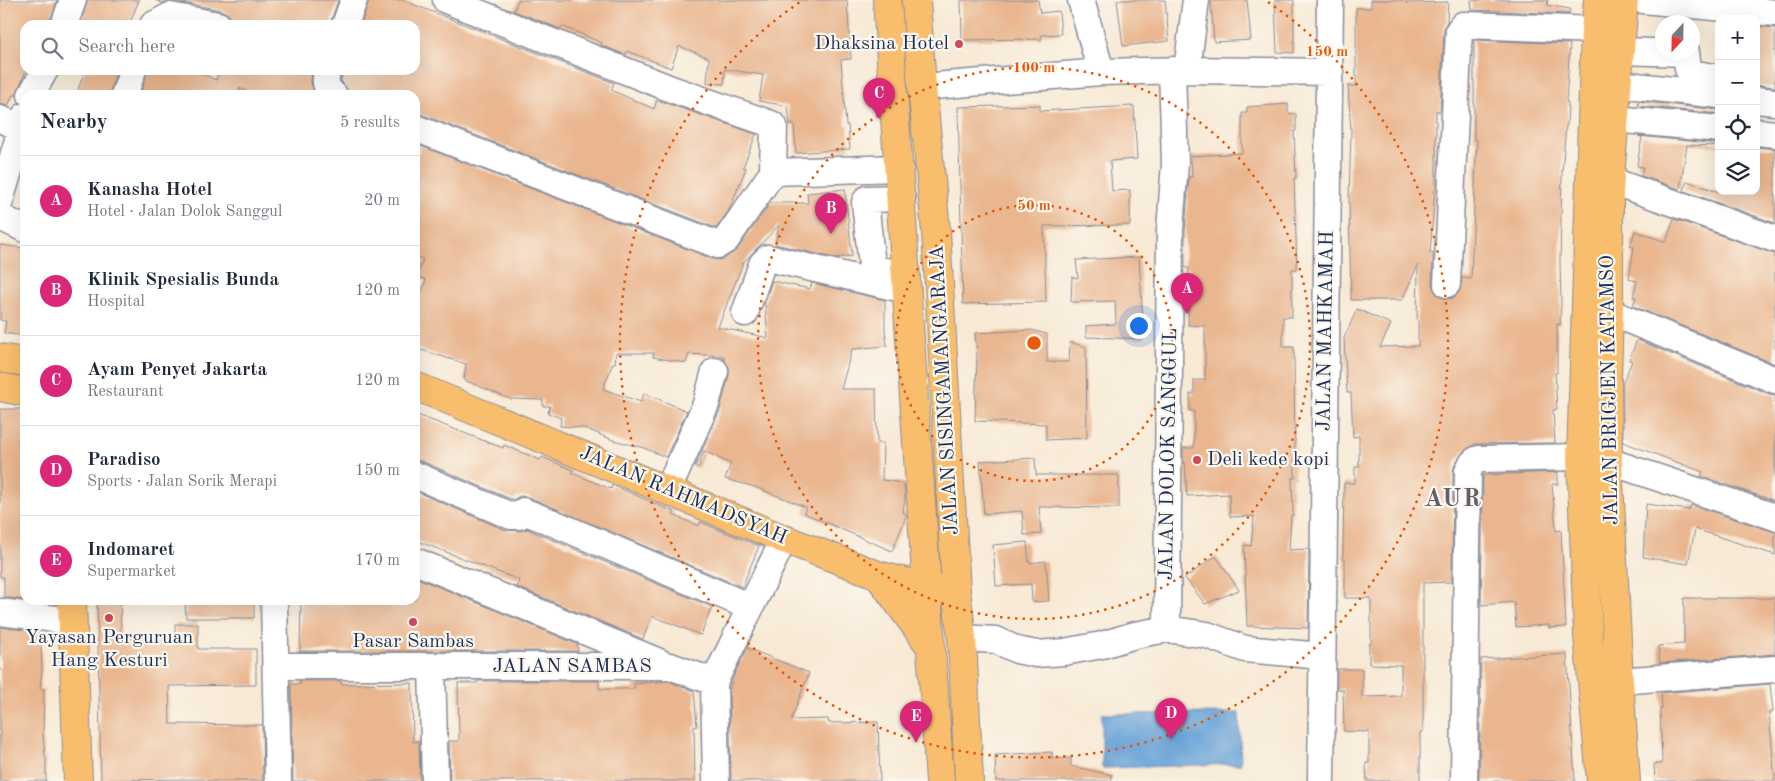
<!DOCTYPE html>
<meta charset="utf-8">
<style>
body{margin:0;font-family:"Old Standard TT",serif;background:#f6f6f7;color:#1f2937}
.controls{position:absolute;right:15px;top:15px;display:grid;overflow:hidden;border-radius:10px;box-shadow:0 5px 20px #0002}
.controls button{width:45px;height:45px;display:grid;place-items:center;padding:0;border:0;border-bottom:1px solid #e0e1e3;background:#fff;color:#1f2937;font:25px sans-serif}
.compass{position:absolute;left:1655px;top:15px;width:45px;height:45px;border-radius:50%;background:#fff;box-shadow:0 5px 20px #0002;rotate:202deg}
.you{position:absolute;left:1138px;top:325px;width:18px;height:18px;margin:-12px;border:4px solid #fff;border-radius:50%;background:#1a73e8;box-shadow:0 0 0 8px #1a73e833}
.badge{display:grid;place-items:center;width:32px;height:32px;border-radius:50%;background:#db2777;color:#fff;font-size:16px;font-weight:700}
.pin{position:absolute;translate:-50% -41px;filter:drop-shadow(0 1px 2px #0008)}
.pin::after{content:'';position:absolute;top:26px;width:18px;height:15px;background:inherit;clip-path:polygon(0 0,100% 0,50% 100%)}
.list{margin:0;padding:0;list-style:none}
h2{display:flex;justify-content:space-between;align-items:center;height:65px;margin:0;padding:0 20px;font-size:21px}
h2 small{font-size:16px;font-weight:400;color:#747a83}
.list li{display:grid;grid-template-columns:32px 1fr auto;gap:15px;align-items:center;box-sizing:border-box;height:90px;padding:0 20px;border-top:1px solid #e0e1e3}
.list b{display:block;font-size:19px;white-space:nowrap}
.list p{margin:0;font-size:16px;white-space:nowrap;color:#747a83}
.list em{font-size:16px;font-style:normal;color:#747a83}
.icon{flex:none;width:28px;height:28px;fill:none;stroke:currentColor;stroke-width:2;stroke-linecap:round;stroke-linejoin:round}
.map{position:relative;flex:none;width:1775px;height:781px;overflow:hidden}
.search{position:absolute;background:#fff;box-shadow:0 5px 20px #0002;left:20px;top:20px;width:400px;height:55px;display:flex;align-items:center;gap:12px;box-sizing:border-box;padding:0 18px;border-radius:15px;color:#747a83;font-size:19px}
.panel{position:absolute;background:#fff;box-shadow:0 5px 20px #0002;left:20px;top:90px;width:400px;height:515px;border-radius:15px}
.map>svg:first-child{display:block}
.water{fill:#67a2d7;stroke:#41689a}
.building{fill:#e9b68f}
.lines{fill:none;stroke-linecap:round;stroke-linejoin:round}
.minor-casing{stroke:#8a8c9a;stroke-width:29}
.major-casing{stroke:#8a8c9a;stroke-width:30}
.minor{stroke:#fff;stroke-width:26}
.major{stroke:#f9be6d;stroke-width:28}
.ring{fill:none;stroke:#e8590c;stroke-width:2.5;stroke-dasharray:2.5 5}
.poi-dot{fill:#d1495b;stroke:#fbf7ec;stroke-width:2}
.labels{text-anchor:middle;dominant-baseline:central;stroke-width:4.5;stroke-linejoin:round;paint-order:stroke}
.poi-label{font-size:20px;fill:#1b2f5e;stroke:#fbf7ec}
.street-label{font-size:20px;fill:#1b2f5e;stroke:#fbf7ec}
.district-label{font-size:25px;font-weight:bold;letter-spacing:1px;fill:#635e6f;stroke:#fbf7ec}
.centre{fill:#e8590c;stroke:#fbf7ec;stroke-width:2.5}
.ring-label{font-size:15px;text-anchor:middle;font-weight:bold;fill:#e8590c;stroke:#fbf7ec;stroke-width:4.5;stroke-linejoin:round;paint-order:stroke}
</style>
<div class="map">
<svg width="1775" height="781" viewBox="0 0 1775 781">
<rect width="100%" height="100%" fill="#fbf7ec"/>
<filter id="ink" filterUnits="userSpaceOnUse"><feTurbulence type="fractalNoise" baseFrequency=".02" numOctaves="2"/><feDisplacementMap in="SourceGraphic" scale="10" xChannelSelector="R" yChannelSelector="G"/><feConvolveMatrix kernelMatrix="1 2 1 2 8 2 1 2 1" color-interpolation-filters="sRGB"/></filter>
<filter id="wash" filterUnits="userSpaceOnUse"><feTurbulence type="fractalNoise" baseFrequency=".0096" numOctaves="4" result="noise"/><feDisplacementMap in="SourceGraphic" scale="20" xChannelSelector="R" yChannelSelector="G"/><feGaussianBlur stdDeviation="1.12" result="paint"/><feColorMatrix in="noise" values="0 0 0 0 0 0 0 0 0 0 0 0 0 0 0 0 0 1.4 0 .05"/><feComposite in="paint" operator="in"/></filter>
<g filter="url(#wash)">
<rect width="100%" height="100%" fill="#f8e9d5"/>
<path class="water" d="M1239,713l2,51 -139,4v-54z"/>
<g id="blocks">
<path class="building" d="M0,0h57l-8,25h-24v48l-9,22h-3l-5,11 -8,-2z
M88,0h51l-10,25h-49z
M155,0h183l-8,25h-97l-1,-5 -4,-6 -7,-4 -48,-9 -11,2z
M369,0h33l212,83 -3,7 43,19 3,-9 99,34 -13,33 3,1 -17,42 -13,18 -301,-116v-17h-59l-8,-3 -7,-12 2,-10h72v-45l-54,-1z
M518,0h329l4,59 -10,1 5,65h2l2,24 -54,4 -2,-29 -4,1 -2,-19 -29,-5 4,-26 -38,-6 -1,15 -17,-1 2,-25 -30,-12 -8,22 -44,-17 -1,4 -25,-10 1,-2 -40,-17 -1,3 -47,-18z
M961,0h77l2,13 19,-2 2,23 -20,1 1,4 -80,1z
M1117,0h48l4,41 -46,5z
M1247,0l4,40 -37,2 -3,-41z
M1275,0h19v53l-17,-1z
M1371,0h35v3l42,-1 -1,19 -3,8 -4,82h-4v79h-1l-5,63 3,-1 -1,31 2,7 5,6 7,3 7,-1 6,-6 3,-14 9,1 6,-139h-3v-100l96,4 -4,58h2l-1,23h-1l-4,47 -2,90 1,42 -1,21 -3,-1v49h-2l2,36 -4,1 2,33 -80,1 -12,8 -8,12 -2,7 -1,111 -29,1v149h-3v49h-53l-1,-18h3v-31l-25,-1 -1,-42h-6v-20h25v28l39,-1v-31l-32,-1v-20h2v-46h-26v-39h-2l1,-76h11v-16h4v-31l-6,1 -2,-44h-4l-3,-55 13,-29 34,15 -11,23 38,-1v-26h-1l1,-55 -16,35h-51l-2,-101 2,-67 -3,-46h8v-78h15z
M1471,0h77l-1,5 23,4 -1,5 -97,-4z
M1756,26l19,2v59l-19,-2z
M85,70h32l-8,25h-33z
M148,70h46l22,10 4,-10h92l-1,12 4,13h-59l-17,-7v2l12,5h-111z
M1639,101l80,9v4l-81,-8z
M1288,104v9l8,1v17h-2l2,47h-2l3,91h-5v48h-9v30h11l1,131h-3l1,37h-2l-2,35 20,-1 -1,79 -61,-2 -3,-81 7,1 3,-30 -24,1 -1,-23 -42,2 -2,-34h-2v-14h11v-37h-4v-17h4v-14h11v-54l-17,-1 1,-57h-4v-37l4,-54h3l-1,-21 51,-3v-40h5v-6z
M1040,105v6l94,-5 3,53 -27,2 2,30 18,-1v35l-86,1 2,76 -83,2 -5,-197z
M1638,136l81,8v2l-32,-1 -7,44 -39,-13 2,-9 -6,-1 5,-29z
M421,146l292,113 6,1 7,-2 12,-9 32,-46h38l-1,-10 38,-4 7,67 -18,2 -59,-14 4,-19 -36,38 -25,64 50,11 -3,-33h-1l8,-24 38,8 2,-6 73,17v30l2,16 -35,3 -11,40h35l1,54h6l-1,37 22,3 1,15 -2,14 3,2v3l-14,34 -88,-38 2,-6 -51,-20 -30,-8 6,-15 -27,-13 -6,17 -3,-1 25,-57 9,-35v-8l-5,-8v-3l-35,-2 -3,9 -33,-6 1,-4h-38l-1,10h-2l-10,26 38,13 3,-9 43,18 -21,46 -22,-9 -31,-8 -29,-12 -24,-2 1,-8 -13,-5 2,-7h-7v-6l-33,-1 -46,-19 2,-16 -51,-16v-39l11,-29 -9,-4 6,-17 -8,-2v-96z
M1756,147l19,2v74l-91,-32 3,-10 28,10h41z
M1674,219l101,35v110l-142,-58 3,-9h-3l4,-16 -8,-2 5,-32 -4,-1 5,-15 31,11z
M0,245l25,3v23h-3l1,29 2,1v35l-21,-3 2,-12 -6,-1z
M1139,257l5,82 -58,-2v-11l30,-2 -1,-23 -44,1 1,-25 6,1 -2,-18z
M1031,330l16,4v28h22l1,-20 16,5 1,91 -41,2v-16l-71,-3 2,-66 -2,-22z
M1637,340l132,54 6,1v106l-74,-25 2,-4 -80,-30v-59l9,-22 -3,-1z
M0,409h25v191l-21,-3v-20h-4z
M415,414l88,34 1,-3 36,15 2,-3 31,13 -1,3 39,16 1,-4 37,16 26,11 -2,3 26,11 1,-4 59,24 -17,41 -214,-90 -8,-1 -7,4 -92,-39 -6,-1z
M1035,458l1,17h83v33l-80,-1 2,27 -17,1 -2,-24 -38,3 -4,-53z
M1558,472v12h-6l4,47 5,-1 5,97 -17,1v-3l-33,2 -2,-25 -33,3 2,-130z
M415,491l90,39 14,1 8,-2 185,78 -11,28 -49,-19 -9,23 -126,-52 2,-7 -104,-40z
M1646,504l43,6 2,-5 84,27v23l-80,-26 -7,35 -45,-7z
M1027,542l2,21 17,-2 3,40 -17,1 -1,-18 -35,2 -3,-41z
M1216,556l23,34 -34,14 -20,-26z
M415,577l162,67 1,7h-278l1,-51h114z
M1684,598h91v56l-115,9 -2,-17 26,-2z
M97,600h23l1,36h54v-12h23v25h58v36l-87,1 1,38 92,1 1,56h-59v-2l-103,1z
M185,600h69v18h-68z
M0,627l39,5 -1,12h3l1,25 -2,20h4l-1,46 2,22h1v24h-46z
M747,648l62,25 -18,47 37,-1 1,4 49,-1 2,59h-149l-2,-91 5,-15z
M1567,654l8,127h-96l2,-122z
M300,681h41v3l71,-1 1,59 6,-1 1,40h-127l-2,-97h10z
M477,681h122v8h35v-5l34,-3 26,10 3,35 -3,1 1,54h-245l-1,-40h10l-1,-58h19z
M1770,684l3,28h-4l6,69h-120l-1,-17h8l-2,-55h2l-1,-16z
M1052,752v7l19,-1v8l41,9 -1,6h-115l-1,-26z"/>
</g>
</g>
<g filter="url(#ink)">
<use href="#blocks" fill-opacity="0" stroke="#8a8c9a" stroke-width="1"/>
<g class="lines">
<defs>
<path id="minor" d="M1081,0l20,72
M1643,0l132,13
M64,25l9,-25
M153,25l17,-9 48,9
M345,25l9,-25
M1619,51l67,2
M1686,52l2,17 3,4 28,5
M328,70c-4,10 -3,18 6,25
M1187,70l9,-70
M1618,84l101,11
M922,87l179,-15 86,-2 143,2
M31,95l14,-25
M124,95l9,-25
M1756,100l19,2
M0,119l22,9
M1615,119l104,10
M415,128l303,117 8,-5 47,-68 1,-46 -3,-2 -97,-34 -228,-90
M1756,132l19,2
M773,172l127,-4
M1609,180l166,59
M0,201l25,-85
M0,217l25,12
M901,273l-25,-3 -4,-4 -7,-64 2,-3 35,-1
M1447,284l12,-254 4,-5h4l128,5
M1609,312l166,68
M745,313l17,-49 6,-6 139,32
M1608,461l167,56
M415,475l96,41h8l4,-5 28,11 199,85
M668,490l38,-86 9,-33
M415,561l244,101
M274,600l4,181
M0,612l72,9
M1167,629l3,-399 5,-67 -3,-93
M962,638l34,2 21,10 19,4 28,-2 38,-7 33,-10 32,-6 40,6 38,14 77,7
M277,666h393l44,16
M432,667l3,114
M1619,681l156,-12
M716,781l-2,-99 70,-143
M1321,781l9,-781
M1464,781l4,-310c3,-6 5,-11 11,-12l102,-2"/>
<path id="major" d="M887,0l53,781
M916,0l6,87 14,144 20,360 6,47 7,143
M1598,0l-3,30 -14,427 7,178 13,146
M1624,0l-15,191v121l-2,65 1,84 11,220 7,100
M0,358l25,4
M415,386l369,153 94,36 48,12 19,2
M0,387l25,5
M878,575l53,72
M72,600l6,181"/>
</defs>
<use href="#minor" class="minor-casing"/>
<use href="#major" class="major-casing"/>
<use href="#minor" class="minor"/>
<use href="#major" class="major"/>
</g>
</g>
<g class="ring">
<circle cx="1034" cy="343" r="138"/>
<circle cx="1034" cy="343" r="276"/>
<path d="M1268 2A414 414 0 1 1 800 2"/>
</g>
<g class="poi-dot">
<circle cx="959" cy="44" r="5"/>
<circle cx="1197" cy="460" r="5"/>
<circle cx="109" cy="618" r="5"/>
<circle cx="413" cy="622" r="5"/>
</g>
<g class="labels">
<g class="poi-label">
<text x="949" y="44" text-anchor="end">Dhaksina Hotel</text>
<text x="1207" y="460" text-anchor="start">Deli kede kopi</text>
<text x="109" y="638">Yayasan Perguruan<tspan x="109" dy="23">Hang Kesturi</tspan></text>
<text x="413" y="642">Pasar Sambas</text>
</g>
<g class="street-label">
<text transform="translate(1326 331) rotate(-89)">JALAN MAHKAMAH</text>
<text transform="translate(945 390) rotate(-93)">JALAN SISINGAMANGARAJA</text>
<text transform="translate(1610 390) rotate(-91)">JALAN BRIGJEN KATAMSO</text>
<text transform="translate(1169 454) rotate(-89)">JALAN DOLOK SANGGUL</text>
<text transform="translate(683 496) rotate(23)">JALAN RAHMADSYAH</text>
<text x="572" y="667">JALAN SAMBAS</text>
</g>
<g class="district-label">
<text x="1453" y="499">AUR</text>
</g>
</g>
<circle cx="1034" cy="343" r="8" class="centre"/>
<g class="ring-label">
<text x="1327" y="56">150 m</text>
<text x="1034" y="72">100 m</text>
<text x="1034" y="210">50 m</text>
</g>
</svg>
<div class="controls">
<button>+</button>
<button>−</button>
<button><svg class="icon" aria-label="locate" viewBox="0 0 24 24"><circle cx="12" cy="12" r="6"/><path d="M12 2v4M12 18v4M2 12h4M18 12h4"/></svg></button>
<button><svg class="icon" aria-label="layers" viewBox="0 0 24 24"><path d="M12 4l9 5-9 5-9-5zM3 14l9 5 9-5"/></svg></button>
</div>
<svg class="compass" viewBox="-18 -18 36 36"><path d="M0-13l5 13h-10z" fill="#e53935"/><path d="M0 13l5-13h-10z" fill="#747a83"/></svg>
<div class="you"></div>
<div class="pin badge" style="left:1187px;top:314px">A</div>
<div class="pin badge" style="left:831px;top:234px">B</div>
<div class="pin badge" style="left:879px;top:119px">C</div>
<div class="pin badge" style="left:1171px;top:739px">D</div>
<div class="pin badge" style="left:916px;top:742px">E</div>
<div class="search"><svg class="icon" aria-label="search" viewBox="0 0 24 24"><circle cx="10" cy="10" r="6"/><path d="M15 15l6 6"/></svg>Search here</div>
<section class="panel">
<h2>Nearby<small>5 results</small></h2>
<ul class="list">
<li><span class="badge">A</span><div><b>Kanasha Hotel</b><p>Hotel · Jalan Dolok Sanggul</p></div><em>20 m</em></li>
<li><span class="badge">B</span><div><b>Klinik Spesialis Bunda</b><p>Hospital</p></div><em>120 m</em></li>
<li><span class="badge">C</span><div><b>Ayam Penyet Jakarta</b><p>Restaurant</p></div><em>120 m</em></li>
<li><span class="badge">D</span><div><b>Paradiso</b><p>Sports · Jalan Sorik Merapi</p></div><em>150 m</em></li>
<li><span class="badge">E</span><div><b>Indomaret</b><p>Supermarket</p></div><em>170 m</em></li>
</ul>
</section>
</div>
